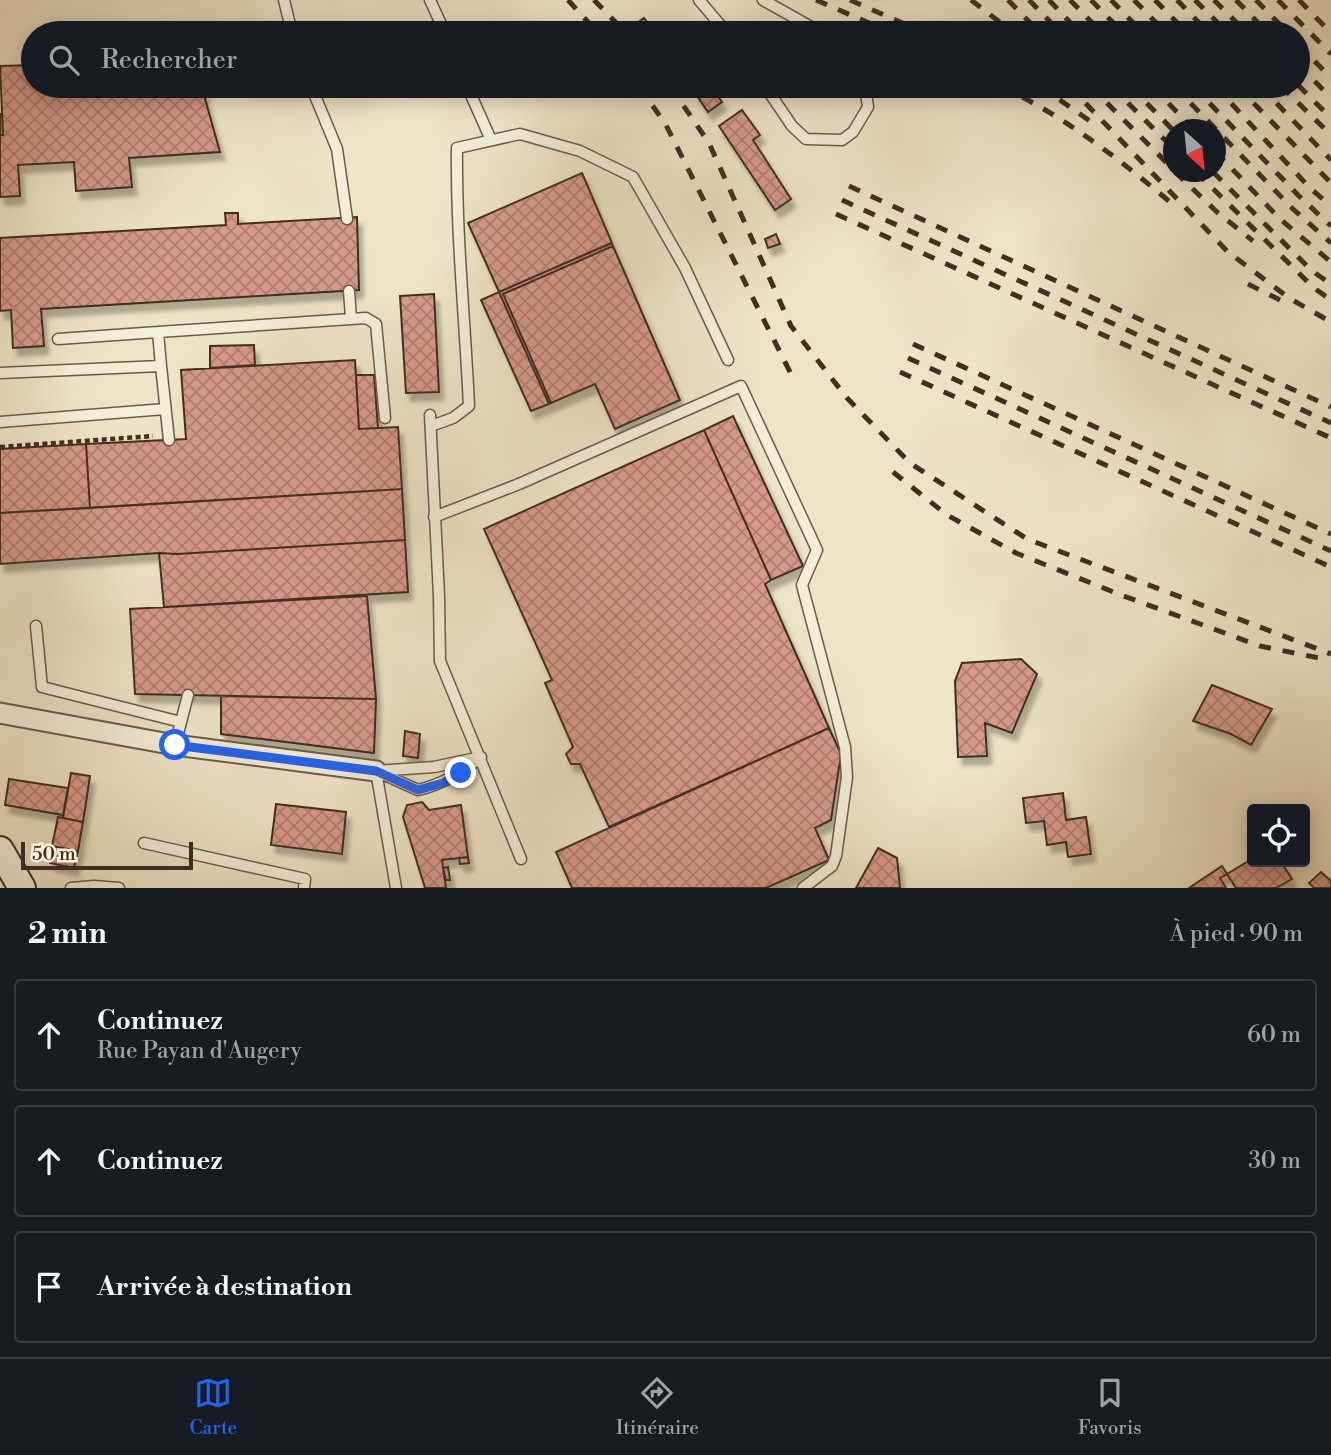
<!DOCTYPE html>
<html lang="fr">
<meta charset="utf-8">
<style>
body{margin:0;font-family:"Libre Bodoni",serif;background:#20242c;color:#f1f3f6}
.controls{position:absolute;right:21px;bottom:21px;display:grid;overflow:hidden;border-radius:7px;box-shadow:0 4px 18px #0003}
.controls button{width:63px;height:63px;display:grid;place-items:center;padding:0;border:0;border-bottom:2px solid #363941;background:#171b24;color:#f1f3f6;font:35px sans-serif}
.compass{position:absolute;left:1163px;top:119px;width:63px;height:63px;border-radius:50%;background:#171b24;box-shadow:0 4px 18px #0003;rotate:153deg}
.scale{position:absolute;left:21px;bottom:18px;width:172px;box-sizing:border-box;padding-left:7px;border:4px solid #412d24;border-top:0;font-size:19px;line-height:24px;white-space:nowrap;color:#412d24;-webkit-text-stroke:5px #f3edda;paint-order:stroke}
.stop{position:absolute;width:21px;height:21px;margin:-16px;border:5px solid #2563eb;border-radius:50%;background:#fff}
.stop.end{background:#2563eb;border-color:#fff;box-shadow:0 2px 7px #0008}
.list{margin:0;padding:0;list-style:none}
h2{display:flex;justify-content:space-between;align-items:center;height:91px;margin:0;padding:0 28px;font-size:30px}
h2 small{font-size:23px;font-weight:400;color:#9ea1a6}
.list li{display:grid;grid-template-columns:46px 1fr auto;gap:21px;align-items:center;box-sizing:border-box;height:112px;margin:0 14px 14px;padding:0 14px;border:2px solid #363941;border-radius:7px}
.list b{display:block;font-size:26px;white-space:nowrap}
.list p{margin:0;font-size:23px;white-space:nowrap;color:#9ea1a6}
.list em{font-size:23px;font-style:normal;color:#9ea1a6}
.icon{flex:none;width:38px;height:38px;fill:none;stroke:currentColor;stroke-width:2;stroke-linecap:round;stroke-linejoin:round}
.map{position:relative;flex:none;width:1331px;height:888px;overflow:hidden}
.search{position:absolute;background:#171b24;box-shadow:0 4px 18px #0003;left:21px;right:21px;top:21px;height:77px;display:flex;align-items:center;gap:18px;box-sizing:border-box;padding:0 24px;border-radius:38px;color:#9ea1a6;font-size:26px}
.sheet{height:469px;background:#171b24}
nav{display:flex;justify-content:space-around;align-items:center;box-sizing:border-box;height:98px;border-top:2px solid #363941;background:#171b24;font-size:19px;color:#9ea1a6}
nav a{display:grid;justify-items:center;gap:4px}
nav .on{color:#2563eb}
.map>svg:first-child{display:block}
.building{fill:url(#building-cross-hatch);stroke:#412d24;stroke-width:2;filter:url(#shadow)}
.lines{fill:none;stroke-linecap:round;stroke-linejoin:round}
.lane-casing{stroke:#6c5b4c;stroke-width:13}
.street-casing{stroke:#6c5b4c;stroke-width:23}
.secondary-casing{stroke:#412d24;stroke-width:30}
.path{stroke:#412d24;stroke-width:4.5;stroke-dasharray:5 3.5;stroke-linecap:butt}
.lane{stroke:#f3edda;stroke-width:10}
.street{stroke:#f3edda;stroke-width:19}
.secondary{stroke:#f3edda;stroke-width:26}
.rail{stroke:#412d24;stroke-width:5;stroke-dasharray:12 12;stroke-linecap:butt}
.route{stroke:#2563eb;stroke-width:9}
</style>
<div class="map">
<svg width="1331" height="888" viewBox="0 0 1331 888">
<defs>
<pattern id="building-cross-hatch" width="8" height="8" patternUnits="userSpaceOnUse" patternTransform="scale(1.75)"><rect width="8" height="8" fill="#d7998a"/><path d="M0 0l8 8M0 8l8-8" fill="none" stroke="#b07d71"/></pattern>
<filter id="shadow"><feDropShadow dx="4.5" dy="8" stdDeviation="2" flood-color="#0004"/></filter>
</defs>
<rect width="100%" height="100%" fill="#ede4c6"/>
<filter id="stains"><feTurbulence type="fractalNoise" baseFrequency=".00286" numOctaves="4"/><feColorMatrix values="0 0 0 0 .2 0 0 0 0 .09 0 0 0 0 .02 0 0 0 .5 -.17"/></filter>
<radialGradient id="worn" r=".72"><stop offset=".6" stop-color="#630" stop-opacity="0"/><stop offset="1" stop-color="#630" stop-opacity=".3"/></radialGradient>
<path class="building" d="M644,18l9,12 -4,3 -9,-12z
M33,65v21h157v2h12l18,64 -91,6 3,29 -56,4 -2,-29 -56,3 2,31 -20,1v-62h3l-3,-69z
M706,86h4l12,16 -14,10 -13,-19z
M742,110l18,25 -7,5 38,59 -16,11 -56,-84z
M2,113l1,22h-3v-21z
M582,173l30,70 -113,49 -31,-69z
M225,213h13v11l119,-7 2,73 -318,19 3,37 -31,2 -2,-38 -11,1v-73l226,-13z
M776,234l4,10 -12,4 -3,-9z
M611,243l2,3 -110,48 48,109 -2,1 -50,-112z
M613,246l67,154 -65,29 -20,-45 -44,19 -48,-109z
M499,292l50,112 -18,7 -50,-111z
M434,294l5,98 -33,1 -6,-97z
M254,345l1,20 -45,3v-22z
M355,360l4,69 39,-2 4,62 -312,19 -4,-64 100,-5 -5,-69z
M356,375h18l4,53 -19,1z
M733,416l70,150 -32,14 -67,-150z
M704,430l67,150 -6,4 64,144 -220,99 -29,-63h-9l-5,-10 7,-7 -28,-64 7,-3 -68,-151z
M86,444l4,64 -90,5v-64z
M402,489l3,51 -228,14 -18,-1 -159,11v-51z
M405,540l3,52 -244,15 -5,-54 18,1z
M367,596l9,103 -241,-5 -5,-85z
M1021,659l16,15 -25,59 -27,-10 2,33 -29,1 -3,-76 7,-18z
M1212,685l60,24 -21,36 -20,-11 -38,-13z
M221,696l155,3 -2,54 -153,-19z
M829,728l12,26 -10,66 -16,8 14,32 -63,28h-194l-16,-36z
M405,731l15,3 -2,24 -15,-2z
M71,773l19,3 -7,46 -20,-4z
M9,779l59,9 -5,27 -58,-10z
M1063,793l3,27 20,-3 5,37 -23,3 -2,-15 -19,3 -3,-24 -18,2 -3,-25z
M422,802l7,8 32,-5 7,52 -26,3 4,28h-21l-22,-71 4,-12z
M276,804l70,8 -4,42 -71,-9z
M58,817l25,5 -5,29 -26,-5z
M52,846l26,5 -4,17 -24,-5z
M878,848l19,10 3,30h-44z
M468,857l1,6 -9,1 -1,-6z
M1252,859v3h29l11,17 -16,9h-40l-9,-14z
M1222,866l5,8 -7,4 6,10h-37z
M448,867l2,13h-4l-3,-12z
M1321,872l10,9v7h-17l-5,-5z"/>
<g class="lines">
<defs>
<path id="lane" d="M284,0l8,33
M430,0l15,33
M699,0l28,33
M763,0l59,33
M311,86l26,63 10,70
M467,86l24,54
M765,86l27,40 14,13 36,1 11,-8 15,-25 -3,-21
M349,291l2,27
M58,339l100,-7
M161,366l-3,-34 208,-14 10,6 9,94
M0,373l161,-7 8,74
M430,415l9,181 1,65 81,198
M0,422l165,-13
M431,426l22,-8 16,-12c-4,-86 -13,-172 -12,-258l63,-14 60,17 53,26 52,91 43,92
M434,517l85,-33 222,-98 76,164 -15,35 43,162 2,30 -11,79 -4,10 -29,22
M36,626l6,61 139,35 -6,23
M181,722l7,-27
M481,757c-20,16 -38,27 -63,33l-42,-19 58,-4z
M376,771l20,117
M144,843l161,36 -1,9
M71,888l23,-2 25,2"/>
<path id="street" d="M0,713l175,32 201,26"/>
<path id="secondary" d="M0,850l22,38"/>
</defs>
<use href="#lane" class="lane-casing"/>
<use href="#street" class="street-casing"/>
<use href="#secondary" class="secondary-casing"/>
<path class="path" d="M0,447l153,-11"/>
<use href="#lane" class="lane"/>
<use href="#street" class="street"/>
<use href="#secondary" class="secondary"/>
<path class="rail" d="M568,0l30,33
M594,0l32,33
M816,0l76,33
M850,0l75,33
M971,0l43,33
M1008,0l32,33
M1029,0l32,33
M1049,0l31,33
M1070,0l32,33
M1091,0l32,33
M1111,0l32,33
M1134,0l32,33
M1155,0l32,33
M1177,0l32,33
M1195,0l33,33
M1214,0l33,33
M1236,0l32,33
M1256,0l32,33
M1278,0l53,54
M1299,0l32,33
M1298,44l33,34
M1298,64l33,34
M1298,85l33,33
M639,86l27,39 125,249
M670,86l39,57 82,183 56,72 63,65 117,76 304,115
M1001,86c62,30 116,71 169,116
M1040,86l57,40
M1069,86l159,166 61,46 42,24
M1090,86l84,84
M1111,86l63,63
M1130,86l44,45
M1152,86l42,44
M1174,86l119,123 38,34
M1193,86l106,110 32,30
M1215,86l95,102 21,18
M1237,86l94,97
M1260,86l71,74
M1281,86l50,49
M1216,152l64,67 51,43
M1175,172l42,40 36,29
M1196,172l118,116 17,12
M1213,172l99,99 19,13
M849,186l482,221
M842,200l489,223
M836,214l495,224
M1248,284l32,16
M913,344l418,190
M908,358l423,193
M900,372l431,195
M893,472l54,43 69,38 105,42 139,51 59,12"/>
</g>
<g class="lines">
<path class="route" d="M175,745l201,26 42,19 25,-7 18,-10"/>
</g>
<rect width="100%" height="100%" filter="url(#stains)"/>
<rect width="100%" height="100%" fill="url(#worn)"/>
</svg>
<div class="controls">
<button><svg class="icon" aria-label="locate" viewBox="0 0 24 24"><circle cx="12" cy="12" r="6"/><path d="M12 2v4M12 18v4M2 12h4M18 12h4"/></svg></button>
</div>
<svg class="compass" viewBox="-18 -18 36 36"><path d="M0-13l5 13h-10z" fill="#e53935"/><path d="M0 13l5-13h-10z" fill="#9ea1a6"/></svg>
<div class="scale">50 m</div>
<div class="stop" style="left:175px;top:745px"></div>
<div class="stop end" style="left:461px;top:773px"></div>
<div class="search"><svg class="icon" aria-label="search" viewBox="0 0 24 24"><circle cx="10" cy="10" r="6"/><path d="M15 15l6 6"/></svg>Rechercher</div>
</div>
<section class="sheet">
<h2>2 min<small>À pied · 90 m</small></h2>
<ul class="list">
<li><svg class="icon" aria-label="ahead" viewBox="0 0 24 24"><path d="M12 20V5M6 11l6-6 6 6"/></svg><div><b>Continuez</b><p>Rue Payan d'Augery</p></div><em>60 m</em></li>
<li><svg class="icon" aria-label="ahead" viewBox="0 0 24 24"><path d="M12 20V5M6 11l6-6 6 6"/></svg><div><b>Continuez</b></div><em>30 m</em></li>
<li><svg class="icon" aria-label="arrive" viewBox="0 0 24 24"><path d="M6 21V4h12l-3 4 3 4H6"/></svg><div><b>Arrivée à destination</b></div></li>
</ul>
</section>
<nav>
<a class="on"><svg class="icon" aria-label="map" viewBox="0 0 24 24"><path d="M3 6l6-2 6 2 6-2v14l-6 2-6-2-6 2zM9 4v14M15 6v14"/></svg>Carte</a>
<a><svg class="icon" aria-label="directions" viewBox="0 0 24 24"><path d="M12 3l9 9-9 9-9-9zM9 14v-3h6M13 9l2 2-2 2"/></svg>Itinéraire</a>
<a><svg class="icon" aria-label="saved" viewBox="0 0 24 24"><path d="M7 4h10v16l-5-4-5 4z"/></svg>Favoris</a>
</nav>
